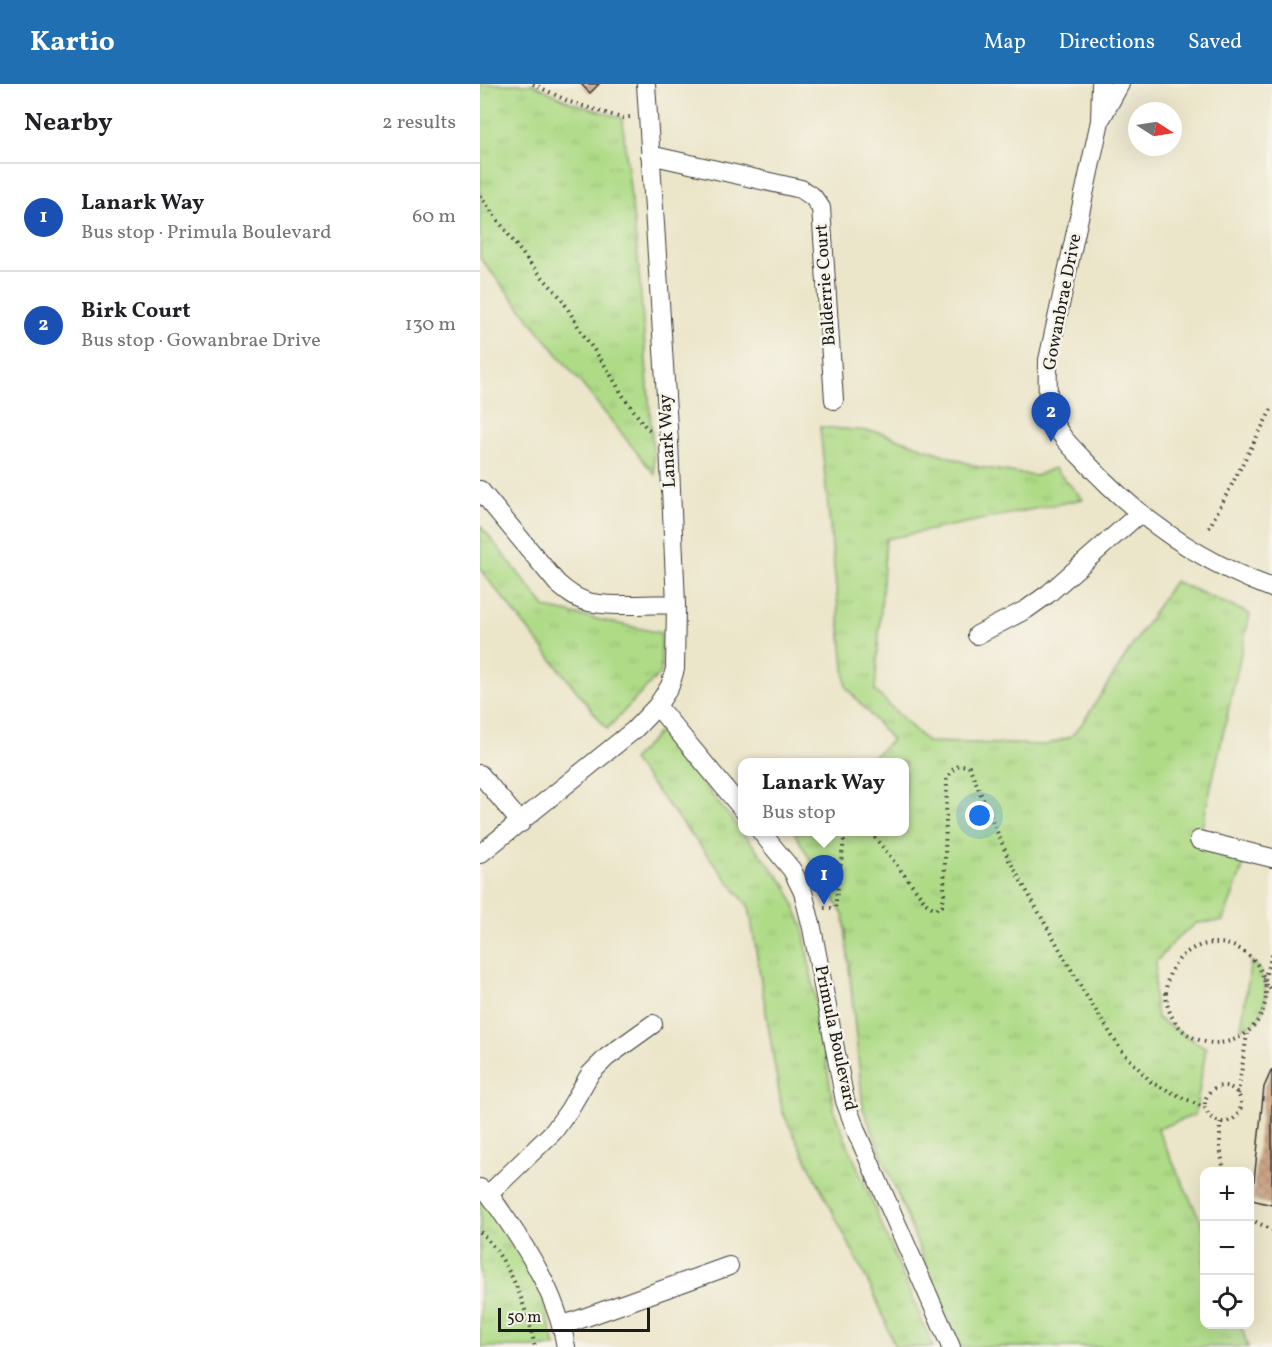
<!DOCTYPE html>
<meta charset="utf-8">
<style>
body{margin:0;font-family:Vollkorn,serif;background:#f2f2f2;color:#202124}
.controls{position:absolute;right:18px;bottom:18px;display:grid;overflow:hidden;border-radius:12px;box-shadow:0 6px 24px #0002}
.controls button{width:54px;height:54px;display:grid;place-items:center;padding:0;border:0;border-bottom:2px solid #e0e0e0;background:#fff;color:#202124;font:30px sans-serif}
.compass{position:absolute;left:648px;top:18px;width:54px;height:54px;border-radius:50%;background:#fff;box-shadow:0 6px 24px #0002;rotate:102deg}
.scale{position:absolute;left:18px;bottom:15px;width:152px;box-sizing:border-box;padding-left:6px;border:3px solid #1c1c1c;border-top:0;font-size:16px;line-height:21px;white-space:nowrap;color:#1c1c1c;-webkit-text-stroke:4px #f7f3e8;paint-order:stroke}
.you{position:absolute;left:500px;top:732px;width:21px;height:21px;margin:-15px;border:4px solid #fff;border-radius:50%;background:#1a73e8;box-shadow:0 0 0 9px #1a73e833}
.badge{display:grid;place-items:center;width:39px;height:39px;border-radius:50%;background:#1f6fb2;color:#fff;font-size:20px;font-weight:700}
.pin{position:absolute;translate:-50% -50px;filter:drop-shadow(0 2px 3px #0008)}
.pin::after{content:'';position:absolute;top:32px;width:21px;height:18px;background:inherit;clip-path:polygon(0 0,100% 0,50% 100%)}
.popup{position:absolute;left:258px;top:674px;width:171px;height:78px;box-sizing:border-box;display:grid;place-content:center;border-radius:12px;background:#fff;filter:drop-shadow(0 2px 4px #0005);font-size:20px;white-space:nowrap;color:#757577}
.popup b{font-size:22px;color:#202124}
.popup::after{content:'';position:absolute;left:50%;top:100%;margin-left:-12px;border:12px solid transparent;border-top-color:#fff}
.list{margin:0;padding:0;list-style:none}
h2{display:flex;justify-content:space-between;align-items:center;height:78px;margin:0;padding:0 24px;font-size:26px}
h2 small{font-size:20px;font-weight:400;color:#757577}
.list li{display:grid;grid-template-columns:39px 1fr auto;gap:18px;align-items:center;box-sizing:border-box;height:108px;padding:0 24px;border-top:2px solid #e0e0e0}
.list b{display:block;font-size:22px;white-space:nowrap}
.list p{margin:0;font-size:20px;white-space:nowrap;color:#757577}
.list em{font-size:20px;font-style:normal;color:#757577}
.icon{flex:none;width:33px;height:33px;fill:none;stroke:currentColor;stroke-width:2;stroke-linecap:round;stroke-linejoin:round}
.map{position:relative;flex:none;width:792px;height:1263px;overflow:hidden}
header{display:flex;align-items:center;gap:36px;box-sizing:border-box;height:84px;padding:0 30px;background:#1f6fb2;color:#fff}
header strong{font-size:28px}
nav{display:flex;gap:33px;margin-inline-start:auto;font-size:21px}
main{display:flex}
aside{flex:1;background:#fff}
.map>svg:first-child{display:block}
.grass{fill:url(#grass-tufts);stroke:#667c52;stroke-width:1.5}
.building{fill:url(#building-cross-hatch)}
.lines{fill:none;stroke-linecap:round;stroke-linejoin:round}
.minor-casing{stroke:#3b3a36;stroke-width:20}
.path{stroke:#3b3a36;stroke-width:4;stroke-dasharray:1.5 4.5;stroke-linecap:butt}
.minor{stroke:#fff;stroke-width:18}
.labels{text-anchor:middle;dominant-baseline:central;stroke-width:5;stroke-linejoin:round;paint-order:stroke}
.street-label{font-size:18px;fill:#1c1c1c;stroke:#f7f3e8}
</style>
<header>
<strong>Kartio</strong>
<nav><a>Map</a><a>Directions</a><a>Saved</a></nav>
</header>
<main>
<aside>
<h2>Nearby<small>2 results</small></h2>
<ul class="list">
<li><span class="badge" style="background:#1a4fb4">1</span><div><b>Lanark Way</b><p>Bus stop · Primula Boulevard</p></div><em>60 m</em></li>
<li><span class="badge" style="background:#1a4fb4">2</span><div><b>Birk Court</b><p>Bus stop · Gowanbrae Drive</p></div><em>130 m</em></li>
</ul>
</aside>
<div class="map">
<svg width="792" height="1263" viewBox="0 0 792 1263">
<defs>
<pattern id="grass-tufts" width="24" height="20" patternUnits="userSpaceOnUse" patternTransform="scale(1.5)"><rect width="24" height="20" fill="#afdb87"/><path d="M3 7l-1-3M5 7V3M7 7l1-3M15 17l-1-3M17 17v-4M19 17l1-3" fill="none" stroke="#96bb74"/></pattern>
<pattern id="building-cross-hatch" width="8" height="8" patternUnits="userSpaceOnUse" patternTransform="scale(1.5)"><rect width="8" height="8" fill="#cda687"/><path d="M0 0l8 8M0 8l8-8" fill="none" stroke="#af8e74"/></pattern>
</defs>
<rect width="100%" height="100%" fill="#f7f3e8"/>
<filter id="ink" filterUnits="userSpaceOnUse"><feTurbulence type="fractalNoise" baseFrequency=".0167" numOctaves="2"/><feDisplacementMap in="SourceGraphic" scale="12" xChannelSelector="R" yChannelSelector="G"/><feConvolveMatrix kernelMatrix="1 2 1 2 8 2 1 2 1" color-interpolation-filters="sRGB"/></filter>
<filter id="wash" filterUnits="userSpaceOnUse"><feTurbulence type="fractalNoise" baseFrequency=".008" numOctaves="4" result="noise"/><feDisplacementMap in="SourceGraphic" scale="24" xChannelSelector="R" yChannelSelector="G"/><feGaussianBlur stdDeviation="1.35" result="paint"/><feColorMatrix in="noise" values="0 0 0 0 0 0 0 0 0 0 0 0 0 0 0 0 0 1.4 0 .05"/><feComposite in="paint" operator="in"/></filter>
<g filter="url(#wash)">
<rect width="100%" height="100%" fill="#ebe5c9"/>
<path class="grass" d="M0,0h53l37,18 52,16 16,141 17,216 -175,-217z
M340,343l59,5 99,35 58,9 18,-8 29,31 -197,40 -11,152 52,51 119,3 24,-8 12,-13 92,-143 76,33 -51,226 45,24 -21,57 -26,2 -20,15 -21,24 -2,34 3,22 49,30 -11,67 -38,14 47,99v96l37,1 7,22h-289l-96,-239 -19,-192 -50,-84h111v-70h-38l25,-22 -46,-53z
M0,441l66,83 115,25v39l-54,57 -127,-160z
M180,647l127,156 16,40 32,187 98,233h-38l-20,-51 -93,-185 -33,-204 -117,-147z
M771,877c17,13 21,46 3,62 -3,3 -9,4 -13,5z
M0,1113l56,72 19,78h-75z"/>
<g id="blocks">
<path class="building" d="M101,0h18l-9,9z
M792,985v136l-20,-5 12,-113z"/>
</g>
</g>
<g filter="url(#ink)">
<use href="#blocks" fill-opacity="0" stroke="#3b3a36" stroke-width="1.5"/>
<g class="lines">
<defs>
<path id="minor" d="M621,0l-1,37 -52,239c0,18 -2,37 3,55 6,18 19,31 32,44 52,57 116,102 189,129
M622,33l18,-33
M170,71l151,34 12,8 8,11 13,192
M0,406l77,93c8,7 17,15 28,18 23,7 65,3 91,3
M497,551l50,-26 21,-15 92,-81
M177,622l86,104
M0,690l41,49
M281,748l31,38 11,22 9,36 33,173 12,32 94,214
M719,756l73,18
M0,770l154,-124 23,-24 13,-20 5,-17 1,-65 -7,-161 -23,-359
M0,1104l9,6c33,47 67,95 77,153
M9,1110l65,-63 15,-21 21,-36 17,-17 46,-33
M81,1242l168,-60"/>
</defs>
<use href="#minor" class="minor-casing"/>
<path class="path" d="M53,0l37,18 52,16 8,-1
M0,112l48,65 34,38 20,34 24,34 19,32 20,27 5,4
M729,444l63,-120
M391,748l56,72 8,5 7,-3 2,-11 3,-115 4,-9 8,-6 10,1 40,94 75,132 37,58 31,33 53,25
M344,824h11l10,-76
M686 909a50 50 0 1 1 100 0a50 50 0 1 1-100 0Z
M792,871l-7,22 1,10 6,2
M725 1020a18 18 0 1 1 36 0a18 18 0 1 1-36 0Z
M758,1010l9,-60
M740,1038v25l4,25
M770,1135l22,11
M0,1148c31,30 46,74 55,115"/>
<use href="#minor" class="minor"/>
</g>
</g>
<g class="labels">
<g class="street-label">
<text transform="translate(346 201) rotate(-94)">Balderrie Court</text>
<text transform="translate(583 218) rotate(-79)">Gowanbrae Drive</text>
<text transform="translate(188 357) rotate(-93)">Lanark Way</text>
<text transform="translate(355 954) rotate(78)">Primula Boulevard</text>
</g>
</g>
</svg>
<div class="controls">
<button>+</button>
<button>−</button>
<button><svg class="icon" aria-label="locate" viewBox="0 0 24 24"><circle cx="12" cy="12" r="6"/><path d="M12 2v4M12 18v4M2 12h4M18 12h4"/></svg></button>
</div>
<svg class="compass" viewBox="-18 -18 36 36"><path d="M0-13l5 13h-10z" fill="#e53935"/><path d="M0 13l5-13h-10z" fill="#757577"/></svg>
<div class="scale">50 m</div>
<div class="you"></div>
<div class="pin badge" style="left:344px;top:821px;background:#1a4fb4">1</div>
<div class="popup"><b>Lanark Way</b>Bus stop</div>
<div class="pin badge" style="left:571px;top:358px;background:#1a4fb4">2</div>
</div>
</main>
